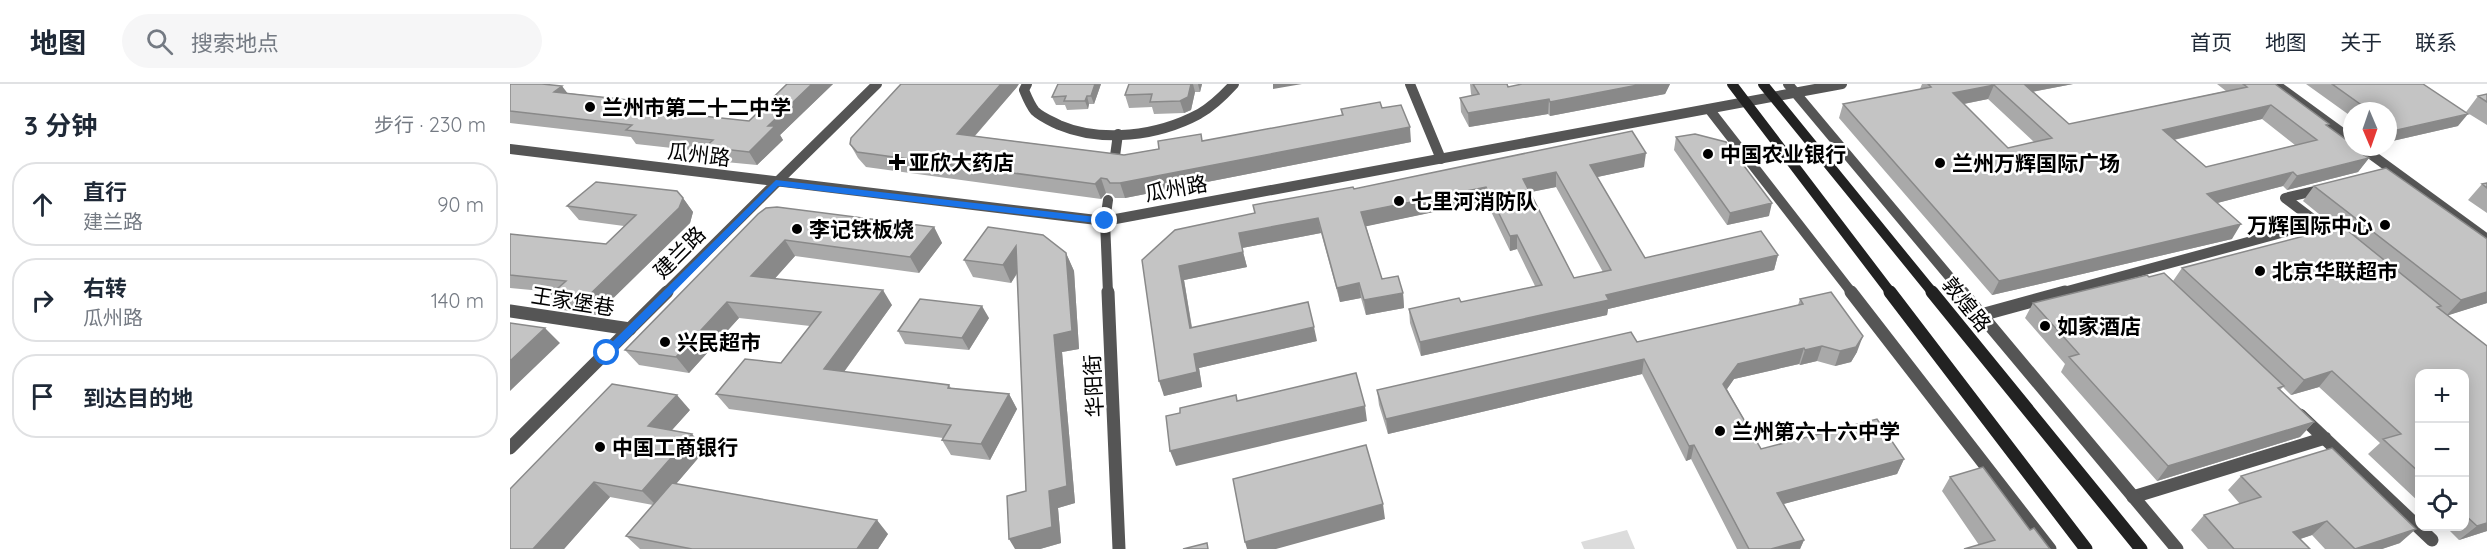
<!DOCTYPE html>
<html lang="zh">
<meta charset="utf-8">
<style>
body{margin:0;font-family:Quicksand,"Noto Sans SC",sans-serif;background:#f6f6f7;color:#1f2937}
.controls{position:absolute;right:18px;bottom:18px;display:grid;overflow:hidden;border-radius:12px;box-shadow:0 3px 15px #0003}
.controls button{width:54px;height:54px;display:grid;place-items:center;padding:0;border:0;border-bottom:2px solid #e0e1e3;background:#fff;color:#1f2937;font:30px sans-serif}
.compass{position:absolute;left:1833px;top:18px;width:54px;height:54px;border-radius:50%;background:#fff;box-shadow:0 3px 15px #0003;rotate:178deg}
.stop{position:absolute;width:18px;height:18px;margin:-14px;border:4px solid #1a73e8;border-radius:50%;background:#fff}
.stop.end{background:#1a73e8;border-color:#fff;box-shadow:0 2px 6px #0008}
.list{margin:0;padding:0;list-style:none}
h2{display:flex;justify-content:space-between;align-items:center;height:78px;margin:0;padding:0 24px;font-size:26px}
h2 small{font-size:20px;font-weight:400;color:#747a83}
.list li{display:grid;grid-template-columns:39px 1fr auto;gap:18px;align-items:center;box-sizing:border-box;height:84px;margin:0 12px 12px;padding:0 12px;border:2px solid #e0e1e3;border-radius:24px}
.list b{display:block;font-size:22px;white-space:nowrap}
.list p{margin:0;font-size:20px;white-space:nowrap;color:#747a83}
.list em{font-size:20px;font-style:normal;color:#747a83}
.icon{flex:none;width:33px;height:33px;fill:none;stroke:currentColor;stroke-width:2;stroke-linecap:round;stroke-linejoin:round}
.map{position:relative;flex:none;width:1977px;height:465px;overflow:hidden}
header{display:flex;align-items:center;gap:36px;box-sizing:border-box;height:84px;padding:0 30px;background:#fff;border-bottom:2px solid #e0e1e3}
header strong{font-size:28px}
nav{display:flex;gap:33px;margin-inline-start:auto;font-size:21px}
.search{width:420px;height:54px;background:#f6f6f7;display:flex;align-items:center;gap:15px;box-sizing:border-box;padding:0 21px;border-radius:33px;color:#747a83;font-size:22px}
main{display:flex}
aside{flex:1;background:#fff}
.map>svg:first-child{display:block}
.green{fill:#dcdcdc}
.lines{fill:none;stroke-linecap:round;stroke-linejoin:round}
.pedestrian-far1{stroke:#555;stroke-width:10}
.pedestrian{stroke:#555;stroke-width:13}
.minor-far1{stroke:#555;stroke-width:10}
.minor{stroke:#555;stroke-width:13}
.tertiary-far1{stroke:#555;stroke-width:10}
.tertiary{stroke:#555;stroke-width:13}
.secondary-far1{stroke:#222;stroke-width:10}
.secondary{stroke:#222;stroke-width:13}
.wall{fill:#a9a9a9;fill-rule:evenodd}
.shaded-wall{fill:#898989}
.building{fill:#c4c4c4;stroke:#898989;stroke-width:1.5;fill-rule:evenodd}
.route{fill:#1a73e8}
.poi-dot{fill:#000;stroke:#fff;stroke-width:2}
.labels{text-anchor:middle;dominant-baseline:central;stroke-width:5;stroke-linejoin:round;paint-order:stroke}
.poi-label{font-size:21px;font-weight:bold;fill:#000;stroke:#fff;text-anchor:start}
.street-label{font-size:21px;fill:#000;stroke:#fff}
</style>
<header>
<strong>地图</strong>
<div class="search"><svg class="icon" aria-label="search" viewBox="0 0 24 24"><circle cx="10" cy="10" r="6"/><path d="M15 15l6 6"/></svg>搜索地点</div>
<nav><a>首页</a><a>地图</a><a>关于</a><a>联系</a></nav>
</header>
<main>
<aside>
<h2>3 分钟<small>步行 · 230 m</small></h2>
<ul class="list">
<li><svg class="icon" aria-label="ahead" viewBox="0 0 24 24"><path d="M12 20V5M6 11l6-6 6 6"/></svg><div><b>直行</b><p>建兰路</p></div><em>90 m</em></li>
<li><svg class="icon" aria-label="right" viewBox="0 0 24 24"><path d="M7 20v-9h11M14 6l5 5-5 5"/></svg><div><b>右转</b><p>瓜州路</p></div><em>140 m</em></li>
<li><svg class="icon" aria-label="arrive" viewBox="0 0 24 24"><path d="M6 21V4h12l-3 4 3 4H6"/></svg><div><b>到达目的地</b></div></li>
</ul>
</aside>
<div class="map">
<svg width="1977" height="465" viewBox="0 0 1977 465">
<rect width="100%" height="100%" fill="#fff"/>
<path class="green" d="M1117,446l8,19h-51l-3,-7z"/>
<g class="lines">
<path class="pedestrian-far1" d="M900,0l31,75
M266,99l101,-99
M1808,139l-33,-25 38,-9
M1550,209l258,-70 19,16"/>
<path class="pedestrian" d="M1471,231l84,-23
M1790,331l132,125
M1623,413l192,-59"/>
<path class="minor-far1" d="M517,0l-3,6c3,7 6,15 11,21 6,6 16,10 24,14 43,18 99,11 140,-11 14,-8 24,-18 35,-30
M1278,0l175,209
M1199,25l143,184
M605,72l3,-22
M598,116l-3,21 3,72"/>
<path class="minor" d="M598,208l11,257
M1341,208l199,257
M1452,208l215,257
M0,227l120,18"/>
<path class="tertiary-far1" d="M1765,0l77,56
M1851,63l126,92
M0,65l595,72 737,-137
M155,209l111,-110"/>
<path class="tertiary" d="M0,364l157,-156"/>
<path class="secondary-far1" d="M1222,0l159,209
M1253,0l170,209"/>
<path class="secondary" d="M1380,208l196,257
M1422,208l209,257"/>
</g>
<path class="wall" d="M0,0l58,9 79,9 7,9 95,10 38,-37h46l-53,51 3,5 -26,25 -42,-4 -7,-9 -72,-8 -5,-7 -121,-14z
M591,0l-7,20h-5l-1,5 -21,1 -2,-5h-9l-4,-8z
M619,0h73l-2,8h-5l-4,18 -7,3 -30,1 -2,-7 -23,1 -4,-13z
M960,0h37l1,3 14,-3h148l-5,10 -115,22 -2,-2 -79,13 -8,-15 -1,-14 12,-2 -1,-2z
M1412,0h151l-41,8 37,32 157,-33 -9,-7h58l54,40 -2,2 42,32 -11,14 -71,18 -4,-4 -66,17 15,36 -240,56 -153,-177 4,-14 77,-15zM1478,15l46,43 -26,6 -44,-44zM1752,35l33,26 -89,22 -32,-27z
M1796,0h117l35,42 -70,16v-31h-36v6z
M507,3l-42,49 149,19 218,-39 -1,-7 41,-1 29,34 -286,56h-10l-3,-4 -6,-1 -5,6 -235,-32 -8,-9 -8,-14z
M1977,10v31l-21,-13 12,-16z
M1122,47l12,36 -47,10 48,81 133,-3 -4,15 -166,39 -1,6 -186,41 -11,-33 -1,-14 52,-7 74,-16 -18,-37 -7,2 -24,-50 -120,25 16,53 21,14 1,15 -38,7 -5,-17 -21,4 -19,-69 -79,15 5,19 -63,13 8,47 125,14 -118,27 3,19 -38,9 -22,-136 113,-47 99,-24zM1046,103l47,85 -29,6 -44,-86z
M1166,53l93,79 -42,9 -53,-75z
M1876,84l101,71v64l-39,12 39,31v185l-28,9 -14,-14h19v-152h-44v129l-52,-49 12,-11 -61,-56 -28,8 -8,-8 -3,3 34,32 -14,15 -143,44 -96,-109 4,-8 -40,-46 8,-15 114,-28 2,2 15,-4 9,8 9,-13 154,-40 -33,-27 11,-15z
M1977,99v30l-19,-13 14,-16z
M173,114l10,14 -3,11 -94,92 -33,-5 -14,-14 4,-4 -43,-4v-54l96,10 18,-18 -45,-6 -12,-14z
M248,130l176,13 8,16 -23,30 -124,-17 -20,22 117,27 -48,67 105,13 2,3 58,6 8,15 -27,51 -39,-5 -9,-15 1,-2 -214,-29 -13,-15 65,-31 29,-37 -71,-8 -50,55 -50,-8 -14,-15z
M556,169l8,18 5,78 -17,3 13,151 -17,5 3,35 -21,6h-25l11,-58 -9,-217 -6,9 -38,-6 -9,-17z
M1290,215l57,53 -6,10 -16,4 -18,-5 -17,4 -1,-1 -65,15 -7,10 34,60 143,10 -7,15 -114,30 21,36 -4,9h-63l-46,-90 -5,2 -44,-87 -254,60 -9,-29 -2,-15 260,-48 161,-37z
M479,234l-20,32 -64,-6 -7,-13z
M180,326l-18,20 34,19 -30,35 212,50 -10,15h-238l-14,-13 27,-31 -43,-8 -46,52h-54v-60z
M1731,392l159,67 -18,6h-57l-13,-14 -12,4 10,10h-102l-17,-19 13,-15 36,-11 -12,-14z
M1440,393l80,53 -51,15 -37,-54z"/>
<path class="shaded-wall" d="M302,0h21l-53,51 3,5 -26,25 -8,-13 19,-26z
M491,0h18l-2,3 -53,61 -7,-14z
M585,0h6l-7,20 -3,-8z
M681,0h2l2,8 -4,18 -7,3 -4,-12z
M688,0h4l-2,8z
M763,0h29l-29,5z
M1133,0h27l-5,10 -115,22v-14z
M1510,0h53l-58,11z
M1484,1l-6,14 -40,8 5,-14z
M52,2l10,13 -18,-7z
M577,12l2,8 -1,5 -3,-8z
M1039,15l-1,15 -79,13 -1,-14z
M137,18l9,13 -18,-6z
M1761,21l-9,14 -107,25 8,-14z
M1958,30l-10,12 -70,16 9,-12z
M900,43l1,15 -286,56 -5,-15z
M1136,69l-2,14 -56,12 2,-14z
M1856,70l-4,6 7,-2 -11,14 -71,18 10,-14z
M1046,88v15l-34,7 1,-15z
M1783,88l-10,14 -85,22 9,-14z
M591,94l5,15 -5,6 -6,-15z
M976,103v14l-123,26 -2,-15z
M173,114l10,14 -3,11 -94,92 -13,-14z
M1262,119l-3,13 -42,9 3,-12z
M808,134l3,15 -79,15 5,19 -63,13 10,62 -4,-14 -11,-62 60,-33z
M1731,140l-9,15 -240,56 7,-14z
M424,143l8,16 -23,30 -9,-16z
M1007,151v14l-7,2v-15z
M275,156l10,16 -32,36 -12,-16z
M506,162l7,17 -12,20 -8,-18z
M556,169l8,18 5,78 -17,3 13,151 -17,5 3,35 -21,6h-25l-6,-10 40,-48 5,-156z
M1268,171l-4,15 -166,39 -1,6 -186,41 -1,-14 186,-47z
M849,199l2,15 -21,4 -3,-14z
M373,206l9,15 -57,79 -11,-15z
M1977,208v11l-41,13 15,-16z
M893,209l1,15 -38,7 -2,-15z
M217,218l12,16 -50,55 -13,-16z
M472,222l7,12 -20,32 -7,-12z
M804,243l3,14 -118,27 3,19 -38,9 -5,-15 35,-27z
M35,244l15,15 -50,48v-30z
M1353,252l-6,16 -6,10 -16,4 5,-15z
M1312,262l-5,15 -17,4 5,-15z
M1294,264l-5,16 -65,15 -14,20 3,-15 15,-20z
M1134,275l-2,15 -254,60 -2,-15z
M1822,287l-13,16 -28,8 13,-15z
M499,310l8,15 -27,51 -9,-16z
M167,311l13,15 -28,31 -14,-15z
M855,322l2,15 -191,45 -6,-15z
M1804,338l-14,15 -143,44 11,-15z
M182,350l14,15 -49,57 -15,-15z
M1184,361l-3,14 -5,2 3,-15z
M1394,375l-7,15 -125,33 5,-14z
M84,398l16,15 -46,52h-31z
M873,420l2,15 -109,30h-29l-2,-7z
M367,436l11,14 -10,15h-21z
M1817,437l-15,14 -33,11 14,-14z
M1977,439v8l-28,9 18,-14z
M1906,445l-16,14 -18,6h-27z
M1294,456l-4,9h-29z"/>
<path class="building" d="M0,0h32l20,2 -8,6 93,10 -9,7 111,12 38,-37h25l-44,42h7l-26,26 -44,-5 8,-7 -87,-10 6,-5 -122,-14z
M391,0h100l-44,50 167,21 35,-6 -1,-8 43,-7 1,7 141,-26 -2,-6 39,-7 2,6 19,-3 9,22 -290,56h-10l-3,-4 -6,-1 -6,6 -238,-32 -7,-8 1,-6z
M548,0h37l-4,12h-4l-2,5h-21l2,-5 -14,1z
M619,0h62l-3,13 -8,4 -30,1 2,-8 -27,1z
M963,0h34l1,3 14,-3h121l-93,18 -1,-3 -81,14 -8,-15 19,-4z
M1418,0h96l45,40 178,-37 -4,-3h32l54,40 -3,1 26,19v3h5l9,7 -2,1 5,3 -72,18 -4,-4 -86,22 34,30 -242,57 -156,-177 88,-17zM1484,1l58,53 -44,10 -55,-55zM1761,21l46,35 -111,27 -43,-37z
M1822,0h91l45,30 -71,16 -9,-7v-12h-18z
M1977,10v8l-9,-6z
M1122,47l14,22 -56,12 55,93 116,-27 17,24 -172,40 3,5 -189,42 -11,-33 50,-11 2,4 81,-17 -25,-50 -7,1 -24,-49 -125,25 21,67 16,-3 5,17 -39,7 -5,-17 -22,5 -19,-70 -79,15 4,19 -64,14 11,62 118,-26 6,25 -120,27 3,18 -38,9 -17,-121 33,-30 80,-17 -2,-8 100,-18 1,2zM1046,88l55,98 -37,8 -51,-99z
M1185,50l31,8 46,61 -42,10 -54,-76z
M1876,84l101,71v53l-26,8 -147,-114z
M86,98l81,9 6,7 -4,10 -96,93 -34,-5 17,-15 -56,-6v-41l96,10 30,-29 -69,-9z
M1977,99v5l-5,-4z
M267,123l157,20 -24,30 -125,-17 -34,36 132,14 -59,79 125,16 -1,3 61,6 -28,50 -39,-4 9,-15 -235,-31 29,-35 36,4 40,-51 -94,-10 -51,55 -51,-7 133,-136 8,-6z
M1832,142l99,80 -4,1 50,39v177l-10,3 -13,-12v-140h-44v99l-37,-34 18,-5 -69,-63 -28,9 -122,-112z
M478,143l55,8 23,18 6,78 -18,4 13,151 -18,5 3,36 -43,12 -2,-43 19,-5 -10,-245 -13,19 -39,-5z
M1654,189l120,113 -6,2 36,34 -146,44 -99,-109 10,-3 -46,-51 114,-28 2,2z
M1321,208l32,44 -7,11 -16,4 -18,-5 -17,4 -1,-2 -66,16 -15,20 38,65 116,-30 27,40 -127,34 27,47 -33,9h-22l-55,-104 -5,1 -45,-87 -258,60 -9,-29 254,-58 6,10 166,-38 -3,-5z
M410,215l62,7 -20,32 -64,-7z
M0,239l35,5 -35,33z
M846,289l9,33 -195,45 -4,-35 14,-3v-5l56,-13 1,6z
M102,300l65,11 -29,31 44,8 -50,57 -48,-9 -61,67h-23v-60z
M856,361l17,59 -138,38 -12,-63z
M1822,364l84,81 -61,20 -28,-28 -34,11 17,17h-76l-30,-34 57,-18 -20,-21z
M1473,383l47,63 4,-2 16,21h-86l31,-9 -45,-63z
M162,399l205,37 -20,29h-165l-66,-13z
M697,459l1,6h-25z"/>
<path class="route" d="M266,96l329,38 4,3 -4,3 -327,-38 -167,170h-7v-6z"/>
<g class="poi-dot">
<circle cx="80" cy="23" r="6"/>
<circle cx="1198" cy="70" r="6"/>
<path d="M384 69h6v6h6v6h-6v6h-6v-6h-6v-6h6z"/>
<circle cx="1430" cy="79" r="6"/>
<circle cx="889" cy="117" r="6"/>
<circle cx="1875" cy="141" r="6"/>
<circle cx="287" cy="145" r="6"/>
<circle cx="1750" cy="187" r="6"/>
<circle cx="1535" cy="242" r="6"/>
<circle cx="155" cy="258" r="6"/>
<circle cx="1210" cy="347" r="6"/>
<circle cx="90" cy="363" r="6"/>
</g>
<g class="labels">
<g class="poi-label">
<text x="92" y="23">兰州市第二十二中学</text>
<text x="1210" y="70">中国农业银行</text>
<text x="399" y="78">亚欣大药店</text>
<text x="1442" y="79">兰州万辉国际广场</text>
<text x="901" y="117">七里河消防队</text>
<text x="1863" y="141" text-anchor="end">万辉国际中心</text>
<text x="299" y="145">李记铁板烧</text>
<text x="1762" y="187">北京华联超市</text>
<text x="1547" y="242">如家酒店</text>
<text x="167" y="258">兴民超市</text>
<text x="1222" y="347">兰州第六十六中学</text>
<text x="102" y="363">中国工商银行</text>
</g>
<g class="street-label">
<text transform="translate(189 70) rotate(7)">瓜州路</text>
<text transform="translate(666 104) rotate(-10)">瓜州路</text>
<text transform="translate(169 168) rotate(-45)">建兰路</text>
<text transform="translate(63 217) rotate(9)">王家堡巷</text>
<text transform="translate(1457 220) rotate(51)">敦煌路</text>
<text transform="translate(583 302) rotate(-93)">华阳街</text>
</g>
</g>
</svg>
<div class="controls">
<button>+</button>
<button>−</button>
<button><svg class="icon" aria-label="locate" viewBox="0 0 24 24"><circle cx="12" cy="12" r="6"/><path d="M12 2v4M12 18v4M2 12h4M18 12h4"/></svg></button>
</div>
<svg class="compass" viewBox="-18 -18 36 36"><path d="M0-13l5 13h-10z" fill="#e53935"/><path d="M0 13l5-13h-10z" fill="#747a83"/></svg>
<div class="stop" style="left:97px;top:269px"></div>
<div class="stop end" style="left:595px;top:137px"></div>
</div>
</main>
